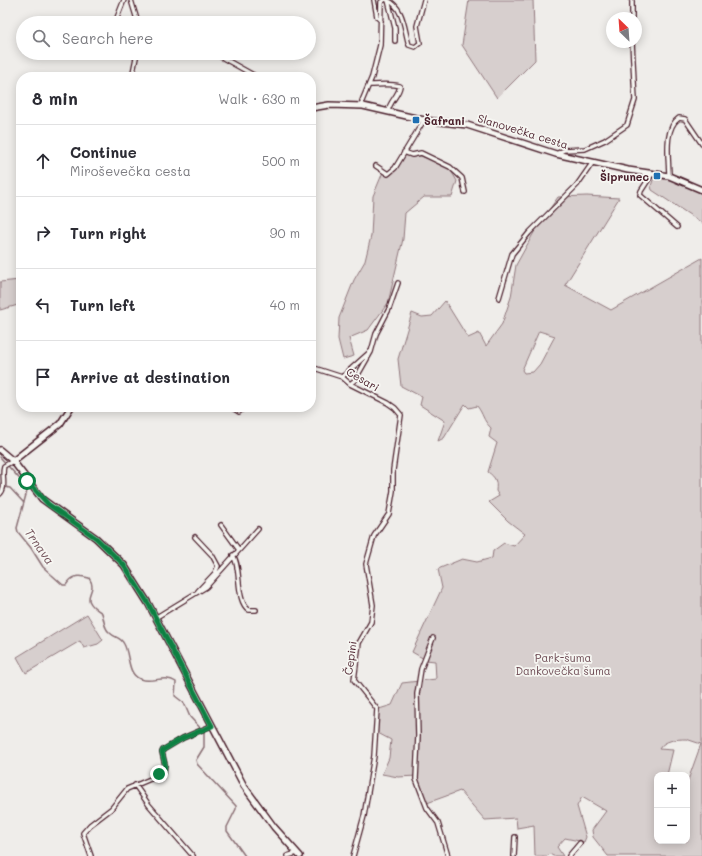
<!DOCTYPE html>
<meta charset="utf-8">
<style>
body{margin:0;font-family:Mali,sans-serif;background:#f2f2f3;color:#2b2b33}
.controls{position:absolute;right:12px;bottom:12px;display:grid;overflow:hidden;border-radius:8px;box-shadow:0 2px 10px #0003}
.controls button{width:36px;height:36px;display:grid;place-items:center;padding:0;border:0;border-bottom:1px solid #e1e1e2;background:#fff;color:#2b2b33;font:20px sans-serif}
.compass{position:absolute;left:606px;top:12px;width:36px;height:36px;border-radius:50%;background:#fff;box-shadow:0 2px 10px #0003;rotate:335deg}
.stop{position:absolute;width:12px;height:12px;margin:-9px;border:3px solid #0b8043;border-radius:50%;background:#fff}
.stop.end{background:#0b8043;border-color:#fff;box-shadow:0 1px 4px #0008}
.list{margin:0;padding:0;list-style:none}
h2{display:flex;justify-content:space-between;align-items:center;height:52px;margin:0;padding:0 16px;font-size:17px}
h2 small{font-size:13px;font-weight:400;color:#7c7c81}
.list li{display:grid;grid-template-columns:26px 1fr auto;gap:12px;align-items:center;box-sizing:border-box;height:72px;padding:0 16px;border-top:1px solid #e1e1e2}
.list b{display:block;font-size:15px;white-space:nowrap}
.list p{margin:0;font-size:13px;white-space:nowrap;color:#7c7c81}
.list em{font-size:13px;font-style:normal;color:#7c7c81}
.icon{flex:none;width:22px;height:22px;fill:none;stroke:currentColor;stroke-width:2;stroke-linecap:round;stroke-linejoin:round}
.map{position:relative;flex:none;width:702px;height:856px;overflow:hidden}
.search{position:absolute;background:#fff;box-shadow:0 2px 10px #0003;left:16px;top:16px;width:300px;height:44px;display:flex;align-items:center;gap:10px;box-sizing:border-box;padding:0 14px;border-radius:22px;color:#7c7c81;font-size:15px}
.panel{position:absolute;background:#fff;box-shadow:0 2px 10px #0003;left:16px;top:72px;width:300px;height:340px;border-radius:16px}
.map>svg:first-child{display:block}
.green{fill:#d7cfce;stroke:#90777c;fill-rule:evenodd}
.lines{fill:none;stroke-linecap:round;stroke-linejoin:round}
.stream{stroke:#8a6f74;stroke-width:1.5}
.street-casing{stroke:#4a1f2b;stroke-width:6}
.secondary-casing{stroke:#4a1f2b;stroke-width:8}
.street{stroke:#f6f6f2;stroke-width:3.5}
.secondary{stroke:#f6f6f2;stroke-width:5}
.route{stroke:#0b8043;stroke-width:5}
.poi-dot{fill:#1f6fb2;stroke:#f6f6f2;stroke-width:1.5}
.labels{text-anchor:middle;dominant-baseline:central;stroke-width:3.5;stroke-linejoin:round;paint-order:stroke}
.poi-label{font-size:11px;font-weight:bold;fill:#4a1f2b;stroke:#f6f6f2;text-anchor:start}
.street-label{font-size:11px;fill:#4a1f2b;stroke:#f6f6f2}
.park-label{font-size:11px;fill:#6d4b54;stroke:#f6f6f2}
.water-label{font-size:12px;font-style:italic;fill:#6f4e56;stroke:#f6f6f2}
</style>
<div class="map">
<svg width="702" height="856" viewBox="0 0 702 856">
<rect width="100%" height="100%" fill="#efedea"/>
<filter id="ink" filterUnits="userSpaceOnUse"><feTurbulence type="fractalNoise" baseFrequency=".025" numOctaves="2"/><feDisplacementMap in="SourceGraphic" scale="8" xChannelSelector="R" yChannelSelector="G"/><feConvolveMatrix kernelMatrix="1 2 1 2 8 2 1 2 1" color-interpolation-filters="sRGB"/></filter>
<g filter="url(#ink)">
<path class="green" d="M469,0h64l2,60 -38,38 -35,-53z
M404,155l6,2 11,-1 14,5 15,8 7,12 -5,16h-28l-19,16 -2,26 -15,64 -20,27 -19,8 5,18 -11,3 -5,-20 1,-21 15,-38 11,-19 6,-25 2,-40 10,-24 5,5 8,-7z
M654,177l22,4 26,12v30l-50,-33 -1,-4z
M587,196l32,2 -54,87 46,25 91,-52v598h-94l-15,-19 -1,-7 14,-19 -24,-14 -5,9 9,31 -2,5 -19,-4 -8,9 6,9h-10l-3,-2 -3,2h-12l-1,-31 -17,3 -1,-10 -31,2 -25,-29 -33,12 -10,-27 -19,1 -16,-3 7,-16 2,-18 -15,-8 3,-23 13,-4 10,-22 34,-4 -1,-18 -9,-1 -14,-8 30,-64 -4,-19 24,-10 15,3 15,-4 1,-7 11,-8 10,3 11,-12 -17,-13 -19,-19 10,-6 -3,-5c1,-10 0,-13 -8,-19l9,-29 -8,-6 2,-9c-9,-9 -7,-13 -14,-22l-8,2 -4,-4 -21,34 -6,3 7,-20 -25,-16 2,-8 -21,-11 -3,-27 14,-46 10,4 10,-1 13,-15 23,37 11,-5 7,13 16,-22 9,-27 5,-32 21,-38 21,-30zM539,331l16,5 -15,28 -7,8 -9,1 -2,-3zM686,739l15,5 -14,39v58h-30v-66h10l6,-25 -14,-1c5,-9 18,-10 27,-10z
M20,280l-2,25 -18,5v-28z
M87,614l16,26 -5,4 -14,4 -4,-7 -54,32 -9,-16z"/>
<g class="lines">
<path class="stream" d="M0,457l26,29 1,5 -10,37 1,4 13,16 12,19 20,18h3c7,-10 12,-10 23,-7 11,16 -14,18 13,35 2,7 2,16 8,20 5,5 11,4 14,11 6,11 3,30 16,35 12,5 24,-5 36,3l-1,14 9,7 6,14 14,15v15l-8,13 1,4 39,42v3l-9,18v4l18,25
M0,486l10,2 14,15"/>
<defs>
<path id="street" d="M131,0l7,23
M374,0l3,17 4,4
M387,0c17,7 17,29 22,45l6,2 5,-4 -3,-17 7,-26
M388,0l7,28v13
M632,18v-18
M115,23l9,-23
M214,53l43,24
M132,77l5,-24
M369,85c11,0 21,-2 31,1 -1,9 -10,15 -12,25
M363,106l-1,-5 10,-24 8,-32 1,-43 3,-2
M404,152l8,3 9,-2 29,14 12,11 3,14
M556,154l8,-4 21,-1 20,-9 22,-15 8,-25 -3,-58
M376,166l12,8 7,-6 29,-48
M652,174l-11,17 -1,4 37,32
M669,176c0,-16 -6,-47 10,-58l6,1 17,25
M499,298l13,-44 17,-21 48,-48 16,-23
M311,367l31,10 8,7 38,19 7,5 6,7 -8,55v21l-4,23 -15,22 -8,28 7,41 -2,17 -12,21 -5,37 23,29 -3,47 -10,60 -11,40
M342,377l29,-26
M350,384l5,-4 16,-28 5,-18 13,-25 9,-26
M231,407l8,5 5,-5
M0,494c7,-7 1,-19 4,-28l9,-5
M221,525l18,25
M195,537l17,18 6,11 -3,7 -17,18
M233,555c9,13 2,46 16,55h7
M155,618l51,-31 52,-58
M433,638l-12,31 -4,25 1,42 -2,43 11,29 11,15 10,33
M135,785l14,20 44,51
M91,856l-8,-23 7,-8 21,-16 16,-20 28,-12 9,-6 1,-6 -3,-13 1,-2 20,-12 28,-12
M287,856l10,-3
M514,856l1,-19
M569,856l11,-13"/>
<path id="secondary" d="M311,108l18,-3 34,1 61,14 43,5 89,29 72,16 41,6 33,14
M0,450l13,11 29,38 54,39 28,27 24,38 96,183 30,41 26,29
M13,461l47,-37 11,-17"/>
</defs>
<use href="#street" class="street-casing"/>
<use href="#secondary" class="secondary-casing"/>
<use href="#street" class="street"/>
<use href="#secondary" class="secondary"/>
</g>
</g>
<g class="lines" filter="url(#ink)">
<path class="route" d="M27,481l21,23 48,34 28,27 24,38 64,123 -29,12 -20,12 -1,2 3,12 -1,7 -5,3"/>
</g>
<g class="poi-dot">
<rect x="412" y="116" width="8" height="8" rx="2"/>
<rect x="653" y="172" width="8" height="8" rx="2"/>
</g>
<g class="labels">
<g class="poi-label">
<text x="424" y="120">Šafrani</text>
<text x="649" y="176" text-anchor="end">Šiprunec</text>
</g>
<g class="street-label">
<text transform="translate(523 131) rotate(17)">Slanovečka cesta</text>
<text transform="translate(363 379) rotate(30)">Cesari</text>
<text transform="translate(350 658) rotate(-82)">Čepini</text>
</g>
<g class="park-label">
<text x="563" y="657">Park-šuma<tspan x="563" dy="13">Dankovečka šuma</tspan></text>
</g>
<g class="water-label">
<text transform="translate(40 546) rotate(55)">Trnava</text>
</g>
</g>
</svg>
<div class="controls">
<button>+</button>
<button>−</button>
</div>
<svg class="compass" viewBox="-18 -18 36 36"><path d="M0-13l5 13h-10z" fill="#e53935"/><path d="M0 13l5-13h-10z" fill="#7c7c81"/></svg>
<div class="stop" style="left:27px;top:481px"></div>
<div class="stop end" style="left:159px;top:774px"></div>
<div class="search"><svg class="icon" aria-label="search" viewBox="0 0 24 24"><circle cx="10" cy="10" r="6"/><path d="M15 15l6 6"/></svg>Search here</div>
<section class="panel">
<h2>8 min<small>Walk · 630 m</small></h2>
<ul class="list">
<li><svg class="icon" aria-label="ahead" viewBox="0 0 24 24"><path d="M12 20V5M6 11l6-6 6 6"/></svg><div><b>Continue</b><p>Miroševečka cesta</p></div><em>500 m</em></li>
<li><svg class="icon" aria-label="right" viewBox="0 0 24 24"><path d="M7 20v-9h11M14 6l5 5-5 5"/></svg><div><b>Turn right</b></div><em>90 m</em></li>
<li><svg class="icon" aria-label="left" viewBox="0 0 24 24"><path d="M17 20v-9H6M10 6l-5 5 5 5"/></svg><div><b>Turn left</b></div><em>40 m</em></li>
<li><svg class="icon" aria-label="arrive" viewBox="0 0 24 24"><path d="M6 21V4h12l-3 4 3 4H6"/></svg><div><b>Arrive at destination</b></div></li>
</ul>
</section>
</div>
